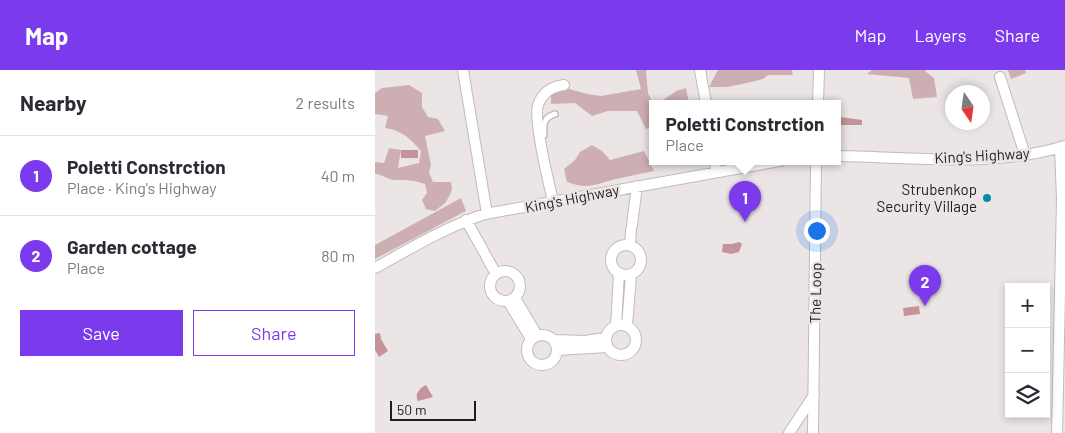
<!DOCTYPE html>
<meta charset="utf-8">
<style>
body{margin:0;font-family:Barlow,sans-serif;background:#f2f2f3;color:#2b2b33}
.controls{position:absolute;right:15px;bottom:15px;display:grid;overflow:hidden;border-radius:0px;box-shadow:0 2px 8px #0003}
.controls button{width:45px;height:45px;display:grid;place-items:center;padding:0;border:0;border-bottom:1px solid #e1e1e2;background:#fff;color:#2b2b33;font:25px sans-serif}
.compass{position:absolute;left:570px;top:15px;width:45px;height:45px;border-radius:50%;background:#fff;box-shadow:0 2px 8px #0003;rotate:167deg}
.scale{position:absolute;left:15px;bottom:12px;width:86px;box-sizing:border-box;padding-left:5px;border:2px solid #1f1c1d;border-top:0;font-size:14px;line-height:18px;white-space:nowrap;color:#1f1c1d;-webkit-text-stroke:4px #ece5e5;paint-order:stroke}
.you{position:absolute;left:441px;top:160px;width:18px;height:18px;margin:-12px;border:4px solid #fff;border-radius:50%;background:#1a73e8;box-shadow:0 0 0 8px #1a73e833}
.badge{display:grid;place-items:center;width:32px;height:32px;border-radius:50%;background:#7c3aed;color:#fff;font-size:16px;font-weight:700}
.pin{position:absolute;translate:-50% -41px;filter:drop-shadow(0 1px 2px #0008)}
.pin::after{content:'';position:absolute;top:26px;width:18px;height:15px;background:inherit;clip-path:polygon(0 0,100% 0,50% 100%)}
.popup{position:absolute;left:274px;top:30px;width:192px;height:65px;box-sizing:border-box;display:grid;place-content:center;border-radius:0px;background:#fff;filter:drop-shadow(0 1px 4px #0005);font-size:16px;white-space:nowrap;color:#7c7c81}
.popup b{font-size:19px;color:#2b2b33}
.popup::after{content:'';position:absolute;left:50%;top:100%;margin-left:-10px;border:10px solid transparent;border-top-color:#fff}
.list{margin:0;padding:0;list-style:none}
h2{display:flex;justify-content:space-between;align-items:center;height:65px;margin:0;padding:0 20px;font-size:21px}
h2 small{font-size:16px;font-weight:400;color:#7c7c81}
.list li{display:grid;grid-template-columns:32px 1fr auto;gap:15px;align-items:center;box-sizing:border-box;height:80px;padding:0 20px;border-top:1px solid #e1e1e2}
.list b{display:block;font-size:19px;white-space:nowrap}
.list p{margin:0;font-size:16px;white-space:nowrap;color:#7c7c81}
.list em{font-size:16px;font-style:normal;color:#7c7c81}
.actions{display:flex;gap:10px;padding:15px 20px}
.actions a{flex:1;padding:11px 0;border:1px solid #7c3aed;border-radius:0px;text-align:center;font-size:18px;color:#7c3aed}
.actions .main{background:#7c3aed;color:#fff}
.icon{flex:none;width:28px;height:28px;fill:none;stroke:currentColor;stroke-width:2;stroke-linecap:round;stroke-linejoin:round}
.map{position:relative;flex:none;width:690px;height:363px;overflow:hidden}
header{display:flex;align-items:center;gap:30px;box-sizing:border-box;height:70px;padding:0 25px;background:#7c3aed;color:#fff}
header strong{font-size:24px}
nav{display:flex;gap:28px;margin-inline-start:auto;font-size:18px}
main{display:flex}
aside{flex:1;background:#fff}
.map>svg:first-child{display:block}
.green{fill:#cdafb3}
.water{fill:#c4949a}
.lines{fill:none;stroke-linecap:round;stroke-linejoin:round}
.service-casing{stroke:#c1baba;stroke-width:8}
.minor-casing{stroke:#c1baba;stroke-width:12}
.service{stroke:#fff;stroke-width:5}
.minor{stroke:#fff;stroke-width:10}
.poi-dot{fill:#038cab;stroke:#ece5e5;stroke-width:2}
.labels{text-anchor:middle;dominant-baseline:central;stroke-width:5;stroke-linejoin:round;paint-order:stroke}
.street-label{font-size:15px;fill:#1f1c1d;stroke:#ece5e5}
.poi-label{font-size:15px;fill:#1f1c1d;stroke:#ece5e5;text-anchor:end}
</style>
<header>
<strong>Map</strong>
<nav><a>Map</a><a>Layers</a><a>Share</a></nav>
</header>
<main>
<aside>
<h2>Nearby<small>2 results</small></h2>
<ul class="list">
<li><span class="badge">1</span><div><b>Poletti Constrction</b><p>Place · King's Highway</p></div><em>40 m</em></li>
<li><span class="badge">2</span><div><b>Garden cottage</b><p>Place</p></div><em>80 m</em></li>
</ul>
<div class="actions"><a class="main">Save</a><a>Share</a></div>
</aside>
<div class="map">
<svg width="690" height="363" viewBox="0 0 690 363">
<rect width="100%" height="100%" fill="#ece5e5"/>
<path class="green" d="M261,0h11l-1,2 2,21 5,10 -1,24 -6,2 -9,-18h-29l-16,5 -17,-13 -24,1v-12l15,-4 21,6 14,2 40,-7z
M343,0h74l1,5h-25l-5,4 -12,3 -23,5h-19z
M497,0h54l-1,1 9,7 3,19 -24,2 -4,-21 -42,-4z
M633,0h17l1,3 -15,6z
M34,15l13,8v14l6,10 10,2 7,12 -20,5 6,29 -2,7 4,10h18l1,8 -6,12 -11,9 -9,-2 -4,-9 5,-7 -2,-9c-11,-4 -18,-4 -30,-4 -7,0 -13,-6 -20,-6v-12l9,1 5,-15 12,2 -3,18 21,-5 2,-12c-10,-12 -20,-21 -36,-23l3,-12 -13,-2v-21l7,-5z
M311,18l3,15h-30l17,-12z
M217,75l10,6 8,9 34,-9 10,20c-13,3 -25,5 -38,8 -20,5 -28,11 -49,3l-3,-13 11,-9 5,-8z
M86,128l5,13 -91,48v-14z"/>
<path class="water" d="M465,47l22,3v5h-22z
M26,80h17v8h-17z
M364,172l3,2 -3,8 -8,2 -9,-2 1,-8h9z
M544,236l1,8 -16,2 -1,-8z
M5,263l1,6 7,12 -9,6 -4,-7v-16z
M51,315l7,12 -15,4c-4,-7 2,-13 8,-16z"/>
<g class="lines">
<defs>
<path id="service" d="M169,65c-1,-11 0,-18 11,-21"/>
<path id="minor" d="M88,0l24,144
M325,0l6,33
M625,7l25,78
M443,33l1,-33
M462,86c76,1 155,12 228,-10
M340,91l1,11
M178,131c-4,-17 -20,-81 -15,-96 5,-13 13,-18 26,-20
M91,150l18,32
M257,155l5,-39
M236 190a15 15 0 1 1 30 0a15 15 0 1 1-30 0Z
M255,175l1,-15
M111,186l10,18
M0,198c36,-20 71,-41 110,-54l295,-53
M115 216a15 15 0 1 1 30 0a15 15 0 1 1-30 0Z
M140,228l22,37
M133,231l23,38
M231 270a15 15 0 1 1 30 0a15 15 0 1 1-30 0Z
M241,256l3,-52
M252,256l4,-51
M152 280a15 15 0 1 1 30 0a15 15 0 1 1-30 0Z
M180,270l30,1 20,-3
M182,280l50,-3
M414,363l25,-38
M438,363l3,-272
M682,363l5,-234 -2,-52"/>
</defs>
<use href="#service" class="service-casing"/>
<use href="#minor" class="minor-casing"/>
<use href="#service" class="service"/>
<use href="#minor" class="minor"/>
</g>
<circle class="poi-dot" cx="612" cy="128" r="5"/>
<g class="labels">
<g class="street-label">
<text transform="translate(607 85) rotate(-3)">King's Highway</text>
<text transform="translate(197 128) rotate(-11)">King's Highway</text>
<text transform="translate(440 223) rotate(-89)">The Loop</text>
</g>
<g class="poi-label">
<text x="602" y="119">Strubenkop<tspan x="602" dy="17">Security Village</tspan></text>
</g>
</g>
</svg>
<div class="controls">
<button>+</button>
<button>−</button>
<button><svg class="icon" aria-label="layers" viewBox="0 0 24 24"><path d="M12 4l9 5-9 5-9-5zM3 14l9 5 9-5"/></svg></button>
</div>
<svg class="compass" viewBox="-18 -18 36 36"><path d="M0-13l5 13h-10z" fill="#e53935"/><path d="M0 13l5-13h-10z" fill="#7c7c81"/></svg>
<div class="scale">50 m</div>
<div class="you"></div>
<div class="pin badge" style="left:370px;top:152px">1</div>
<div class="popup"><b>Poletti Constrction</b>Place</div>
<div class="pin badge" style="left:550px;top:236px">2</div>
</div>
</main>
